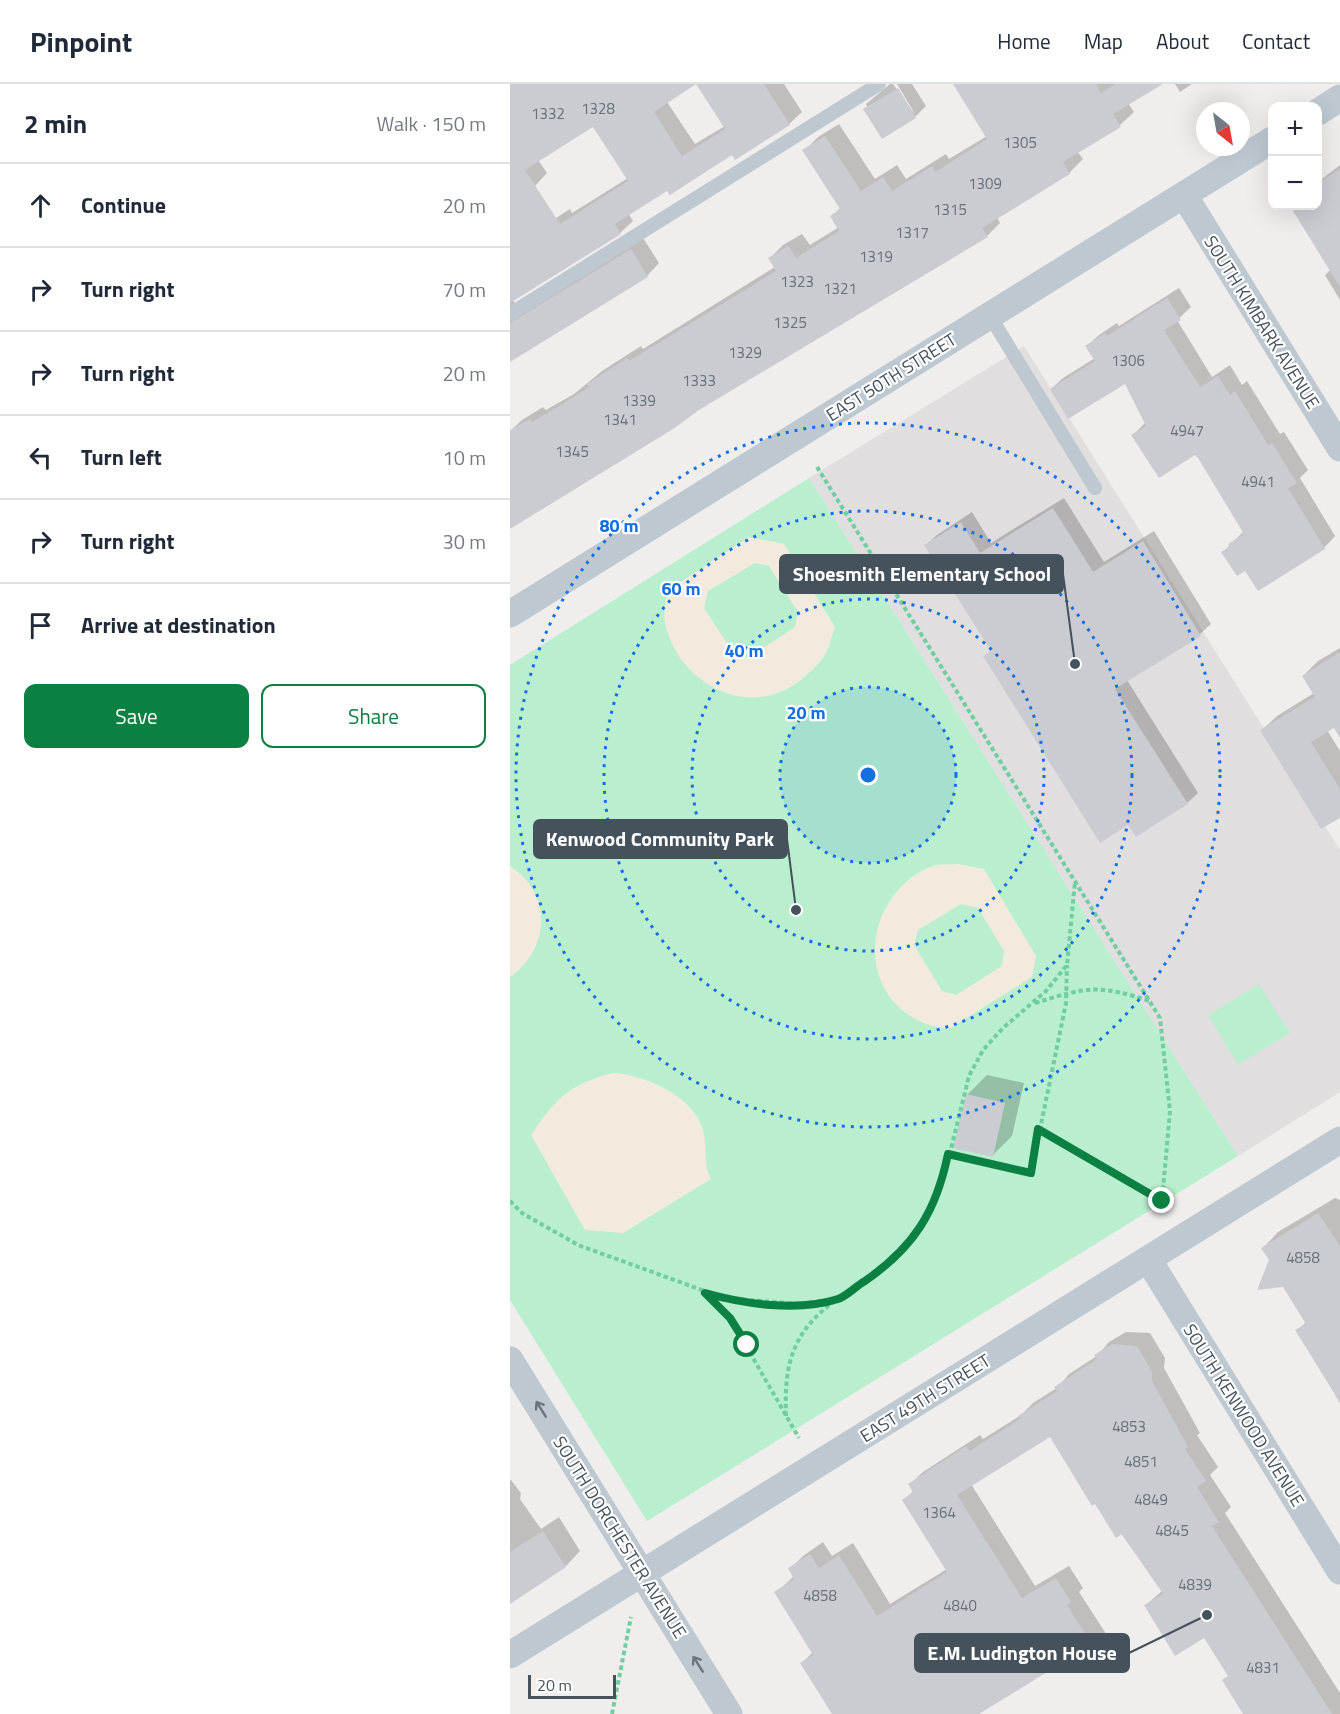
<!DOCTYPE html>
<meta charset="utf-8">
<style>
body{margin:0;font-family:"Titillium Web",sans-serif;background:#f2f2f3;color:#1f2937}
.controls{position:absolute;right:18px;top:18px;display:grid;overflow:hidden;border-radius:12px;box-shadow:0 6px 24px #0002}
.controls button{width:54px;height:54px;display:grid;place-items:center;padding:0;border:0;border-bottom:2px solid #e0e1e3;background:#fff;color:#1f2937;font:30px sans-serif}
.compass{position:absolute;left:686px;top:18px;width:54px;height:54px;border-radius:50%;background:#fff;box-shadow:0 6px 24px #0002;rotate:149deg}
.scale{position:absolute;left:18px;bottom:15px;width:88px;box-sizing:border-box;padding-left:6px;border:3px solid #45515b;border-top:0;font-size:16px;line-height:21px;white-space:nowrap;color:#45515b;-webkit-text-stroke:4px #fff;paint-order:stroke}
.stop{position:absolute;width:18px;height:18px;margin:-14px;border:4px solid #0b8043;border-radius:50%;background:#fff}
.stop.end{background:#0b8043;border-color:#fff;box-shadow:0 2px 6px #0008}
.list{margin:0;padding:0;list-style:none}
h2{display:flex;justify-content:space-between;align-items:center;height:78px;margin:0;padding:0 24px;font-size:26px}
h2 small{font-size:20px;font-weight:400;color:#747a83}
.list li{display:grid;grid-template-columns:39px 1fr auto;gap:18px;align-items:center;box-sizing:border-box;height:84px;padding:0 24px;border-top:2px solid #e0e1e3}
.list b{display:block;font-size:22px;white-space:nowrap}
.list em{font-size:20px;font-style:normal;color:#747a83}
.actions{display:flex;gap:12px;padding:18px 24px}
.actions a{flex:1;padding:14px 0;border:2px solid #0b8043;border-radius:12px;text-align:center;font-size:21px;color:#0b8043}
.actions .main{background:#0b8043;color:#fff}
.icon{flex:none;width:33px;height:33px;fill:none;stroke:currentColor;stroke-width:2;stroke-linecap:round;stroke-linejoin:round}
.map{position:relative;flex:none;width:830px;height:1630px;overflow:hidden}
header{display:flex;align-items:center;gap:36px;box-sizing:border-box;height:84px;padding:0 30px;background:#fff;border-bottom:2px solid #e0e1e3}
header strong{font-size:28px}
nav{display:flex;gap:33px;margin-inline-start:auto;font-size:21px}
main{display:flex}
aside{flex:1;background:#fff}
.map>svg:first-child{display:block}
.education{fill:#e1dedf}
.green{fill:#b9efce}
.sand{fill:#f2ebdd;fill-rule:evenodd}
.shadow{fill:#0003}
.building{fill:#caccd2;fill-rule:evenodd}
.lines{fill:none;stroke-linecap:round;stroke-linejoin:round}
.path{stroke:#71cea0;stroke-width:4;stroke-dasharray:4.5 3;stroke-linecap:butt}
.service{stroke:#bdc8d0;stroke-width:14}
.minor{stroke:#bdc8d0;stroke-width:27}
.oneway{stroke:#69757e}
.route{stroke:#0b8043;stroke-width:8}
.ring{fill:none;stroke:#156fe2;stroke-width:3;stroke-dasharray:3 6}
.labels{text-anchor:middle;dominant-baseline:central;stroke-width:4.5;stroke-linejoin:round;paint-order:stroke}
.number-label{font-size:15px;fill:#667079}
.street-label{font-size:18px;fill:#45515b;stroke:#fff}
.centre{fill:#156fe2;stroke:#fff;stroke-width:3}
.ring-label{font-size:18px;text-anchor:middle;font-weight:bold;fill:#156fe2;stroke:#fff;stroke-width:4.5;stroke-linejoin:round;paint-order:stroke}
.leader{fill:none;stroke:#45515b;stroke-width:2}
.callout-dot{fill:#45515b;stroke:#fff;stroke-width:2}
.callout{fill:#45515b;stroke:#45515b;stroke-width:2}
.callout-label{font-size:20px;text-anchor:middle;font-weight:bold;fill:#fff}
</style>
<header>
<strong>Pinpoint</strong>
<nav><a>Home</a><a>Map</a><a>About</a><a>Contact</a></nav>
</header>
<main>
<aside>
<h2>2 min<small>Walk · 150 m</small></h2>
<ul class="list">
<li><svg class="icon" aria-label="ahead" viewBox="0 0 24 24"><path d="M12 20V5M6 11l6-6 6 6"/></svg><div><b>Continue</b></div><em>20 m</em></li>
<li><svg class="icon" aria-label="right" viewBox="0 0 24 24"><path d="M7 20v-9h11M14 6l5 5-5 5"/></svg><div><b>Turn right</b></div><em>70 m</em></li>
<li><svg class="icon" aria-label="right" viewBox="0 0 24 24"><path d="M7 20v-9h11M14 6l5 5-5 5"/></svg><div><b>Turn right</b></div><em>20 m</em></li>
<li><svg class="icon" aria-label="left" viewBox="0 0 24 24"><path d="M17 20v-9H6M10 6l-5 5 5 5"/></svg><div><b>Turn left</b></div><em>10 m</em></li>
<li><svg class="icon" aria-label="right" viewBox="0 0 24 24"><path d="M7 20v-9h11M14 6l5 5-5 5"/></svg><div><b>Turn right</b></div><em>30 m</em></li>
<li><svg class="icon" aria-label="arrive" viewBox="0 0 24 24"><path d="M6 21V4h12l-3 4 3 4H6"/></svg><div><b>Arrive at destination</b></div></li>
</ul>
<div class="actions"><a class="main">Save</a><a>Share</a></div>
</aside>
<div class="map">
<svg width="830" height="1630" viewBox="0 0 830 1630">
<rect width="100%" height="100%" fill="#f0eded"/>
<path class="education" d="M514,262l316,504v242l-102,64 -429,-678z"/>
<path class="green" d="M299,394l429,678 -591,365 -137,-221v-635z
M749,900l31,49 -52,32 -30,-50z"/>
<path class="sand" d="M239,453l35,7 51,83c-3,8 -5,18 -9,26 -6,11 -18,21 -28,29 -52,38 -120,1 -133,-59 -2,-9 1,-22 2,-32zM245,479l14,3 29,46 -3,15 -47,31 -14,-4 -30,-46 4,-17z
M449,780l25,5 52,87 -4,21 -83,52c-12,-2 -24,-4 -35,-11 -44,-24 -50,-82 -22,-120 10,-15 26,-28 44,-33 7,-1 15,0 23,-1zM451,820l17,4 26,43 -2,15 -46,29 -14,-4 -28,-46 4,-15z
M0,782c43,28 40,83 0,111z
M103,989c33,2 85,25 91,61 3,17 -1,30 7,45l-88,54 -38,-3 -54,-95c25,-37 38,-51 82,-62z"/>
<path class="shadow" d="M7,0h177l-27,18 28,42 30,-18 -27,-42h86l18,28 -13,12 -57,29 -104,60 5,8 -13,12 -107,67 5,10 125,-72 16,25 -12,13 -137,85v-113l60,-39 2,4 56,-35 -34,-53 -56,35 9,13 -12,13 -25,15v-109z
M380,0h3l23,32 -34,21 -16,-33z
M387,0h15l14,22 -10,10z
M444,0h206l-32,19 6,9 -14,13 -43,26 6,8 -14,14 -72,44 3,6 -13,13 -289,172 -188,120v-97l12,-11 21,-13 3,3 28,-16 28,-23 39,-25 2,3 132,-82 -5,-9 13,-13 19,-11 8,11 29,-18 -7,-11 9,-9 -37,-56 14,-14 21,-13 36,55 22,-14 9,14 40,-25 3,5 38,-23z
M665,0h17l-12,8z
M830,81v135l-15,-25 6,-6 -36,-58 6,-5h17v-24z
M669,204l12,19 -14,13 35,57 18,-12 12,20 5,-4 33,53 4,-2 24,38 -8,8 35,58 -11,12 -79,21 -22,-17 21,-21 -48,-78 -63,-18 12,-12 -19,-41 -75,7 12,-11 32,-20 -8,-12 12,-11 18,-12 2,3z
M554,414l40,64 50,-31 57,93 -11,10 -73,46 71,113 -11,10 -202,-146 7,-8 -66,-104 11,-10 35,-23 19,31z
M830,564v74l-13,8 13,21v65l-78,-86 15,-14 37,-23 -11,-17 15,-15z
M477,991l37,8 -12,53 -20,20 -25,-61z
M825,1114l5,2v203l-43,-72 10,-10 -44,-73 15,-16z
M616,1248l24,1 15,25 -1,10 36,65 -3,2 21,32 -8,8 21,32 -6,6 115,180v21h-95l-16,-39 -24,-39 -59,-31 16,-14 -111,-156 -80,49 64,102 34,-20 14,22 -4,4 33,51 -13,13 -23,14 -8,-13 -92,57h-142l-32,-51 11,-11 -37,-59 18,-17 -4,-7 13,-13 20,-14 9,14 21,-13 37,61 57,-35 -43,-69 10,-10 -4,-6 13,-12 57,-37 3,4 38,-24 12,-12 24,-15 12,-14 28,-18 12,-14z
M0,1395l11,14 -1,6 21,30 18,-12 21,34 -14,15 -56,36z"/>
<path class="building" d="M0,0h186l-42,28 28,44 43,-27 -29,-45h68l26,41 -55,35 -3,-5 -62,40 -3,-4 -52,33 6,10 -111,69zM83,43l35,54 -68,43 -35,-54z
M443,0h143l5,9 15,-9h47l-50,30 8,13 -58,35 7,12 -88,54 6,9 -289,173 -26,19 -163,100v-99l20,-11 2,3 27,-16 30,-19 -2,-3 40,-26 2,3 147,-90 -8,-13 20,-12 8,12 43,-27 -9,-15 10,-7 -38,-59 23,-14 36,55 22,-14 9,14 40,-25 3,6 52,-33z
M388,4l18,30 -34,21 -19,-30z
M830,85v118l-47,-76 9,-5h15v-23z
M121,165l17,28 -138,85v-39z
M657,214l14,22 -17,10 36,57 18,-11 12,19 5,-4 33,54 4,-2 25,40 -9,5 37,61 -67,42 -13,-20 -8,5 -16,-24 9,-5 -2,-3 16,-10 -46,-76 -3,-3 -36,23 -28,-43 15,-9 -21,-42 -57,35 -18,-30 45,-28 -10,-15 20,-13 2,3z
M543,424l40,64 50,-31 58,95 -86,53 73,115 -52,33 -8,-12 -28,18 -117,-187 8,-5 -67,-106 37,-23 19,31z
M830,568v86l-6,-10 -23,14 29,47v29l-19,11 -61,-99 55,-33 -13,-21z
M456,1010l39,9 -12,54 -40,-9z
M808,1129l22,33v156l-45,-72 11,-6 -23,-37 -26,3 12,-30 -8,-12z
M602,1260l25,2 15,26v9l36,66 -3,2 21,32 -9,6 22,35 -7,4 120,188h-89l-21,-34 6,-4 -24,-38 -29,18 -31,-51 19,-11 -41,-60 -6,4 -21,-34 -3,2 -42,-69 -93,58 65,103 34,-20 15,24 -4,3 33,52 -24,16 -8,-14 -89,55h-147l-32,-51 13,-8 -39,-63 20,-13 -6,-11 22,-14 9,14 20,-13 38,61 70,-44 -45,-72 11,-8 -5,-8 58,-38 4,5 50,-32 -2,-3 39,-25 -3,-4 43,-28 -3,-4z
M33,1447l23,36 -56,37v-52z"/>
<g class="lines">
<path class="path" d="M307,383l343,551 10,93 -8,90 -124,-72
M525,919c52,-16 62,-19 115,-2
M439,1070l82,19 35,-170 1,-38
M0,1117l12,12 56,32 146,53 77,6 38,-6 43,-29 32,-31 18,-28 12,-33 25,-101 14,-26 20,-22 43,-37 21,-26 8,-83
M652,1117l7,13
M195,1209l25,25 69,120
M276,1332c-2,-52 6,-84 50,-116
M102,1630l19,-97"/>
<path class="service" d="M0,230l369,-230
M480,232l105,172"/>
<path class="minor" d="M808,28l22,-14
M674,111l156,253
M0,530l762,-474
M638,1175l192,312
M0,1276l219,354
M0,1571l830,-515"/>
</g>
<defs><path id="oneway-shaft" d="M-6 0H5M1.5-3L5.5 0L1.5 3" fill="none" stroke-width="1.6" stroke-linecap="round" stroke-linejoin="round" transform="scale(1.5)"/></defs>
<g class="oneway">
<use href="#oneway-shaft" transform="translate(31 1325) rotate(-122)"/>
<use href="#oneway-shaft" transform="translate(188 1580) rotate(-122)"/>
</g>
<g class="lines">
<path class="route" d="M237,1261l-17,-27 -25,-25c39,11 93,19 133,6 9,-3 18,-13 27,-18 49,-34 71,-69 83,-127l83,19 7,-44 124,72"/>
</g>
<circle cx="358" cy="691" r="88" fill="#156fe2" fill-opacity=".12"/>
<g class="ring">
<circle cx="358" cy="691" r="88"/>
<circle cx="358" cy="691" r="176"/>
<circle cx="358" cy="691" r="264"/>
<circle cx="358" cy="691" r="352"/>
</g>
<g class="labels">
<g class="number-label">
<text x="88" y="24">1328</text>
<text x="38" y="29">1332</text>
<text x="510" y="58">1305</text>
<text x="475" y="99">1309</text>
<text x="440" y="125">1315</text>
<text x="402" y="148">1317</text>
<text x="366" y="172">1319</text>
<text x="287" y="197">1323</text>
<text x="330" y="204">1321</text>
<text x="280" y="238">1325</text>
<text x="235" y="268">1329</text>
<text x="618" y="276">1306</text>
<text x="189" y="296">1333</text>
<text x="129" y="316">1339</text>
<text x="110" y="335">1341</text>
<text x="677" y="346">4947</text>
<text x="62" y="367">1345</text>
<text x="748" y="397">4941</text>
<text x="793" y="1173">4858</text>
<text x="619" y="1342">4853</text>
<text x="631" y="1377">4851</text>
<text x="641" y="1415">4849</text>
<text x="429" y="1428">1364</text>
<text x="662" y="1446">4845</text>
<text x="685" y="1500">4839</text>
<text x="310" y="1511">4858</text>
<text x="450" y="1521">4840</text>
<text x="753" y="1583">4831</text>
</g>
<g class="street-label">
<text transform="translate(752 238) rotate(58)">SOUTH KIMBARK AVENUE</text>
<text transform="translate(381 293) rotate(-32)">EAST 50TH STREET</text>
<text transform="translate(415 1314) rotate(-32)">EAST 49TH STREET</text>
<text transform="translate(734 1331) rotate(58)">SOUTH KENWOOD AVENUE</text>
<text transform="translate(110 1453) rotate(58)">SOUTH DORCHESTER AVENUE</text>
</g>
</g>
<circle cx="358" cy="691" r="9" class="centre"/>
<g class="ring-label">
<text x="109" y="448">80 m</text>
<text x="171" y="511">60 m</text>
<text x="234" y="573">40 m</text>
<text x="296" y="635">20 m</text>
</g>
<path class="leader" d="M565 580L553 490M286 826L277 755M697 1531L619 1569"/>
<g class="callout-dot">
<circle cx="565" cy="580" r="6"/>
<circle cx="286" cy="826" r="6"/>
<circle cx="697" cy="1531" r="6"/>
</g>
<g class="callout">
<rect x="270" y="471" width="283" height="38" rx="6"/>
<rect x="24" y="736" width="253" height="38" rx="6"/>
<rect x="405" y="1550" width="214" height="38" rx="6"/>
</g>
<g class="callout-label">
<text x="412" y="497">Shoesmith Elementary School</text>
<text x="150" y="762">Kenwood Community Park</text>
<text x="512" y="1576">E.M. Ludington House</text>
</g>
</svg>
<div class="controls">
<button>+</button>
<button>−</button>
</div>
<svg class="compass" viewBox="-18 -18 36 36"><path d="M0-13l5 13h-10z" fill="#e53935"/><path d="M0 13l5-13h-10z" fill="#747a83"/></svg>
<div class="scale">20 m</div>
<div class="stop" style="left:237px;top:1261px"></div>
<div class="stop end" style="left:652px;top:1117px"></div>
</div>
</main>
